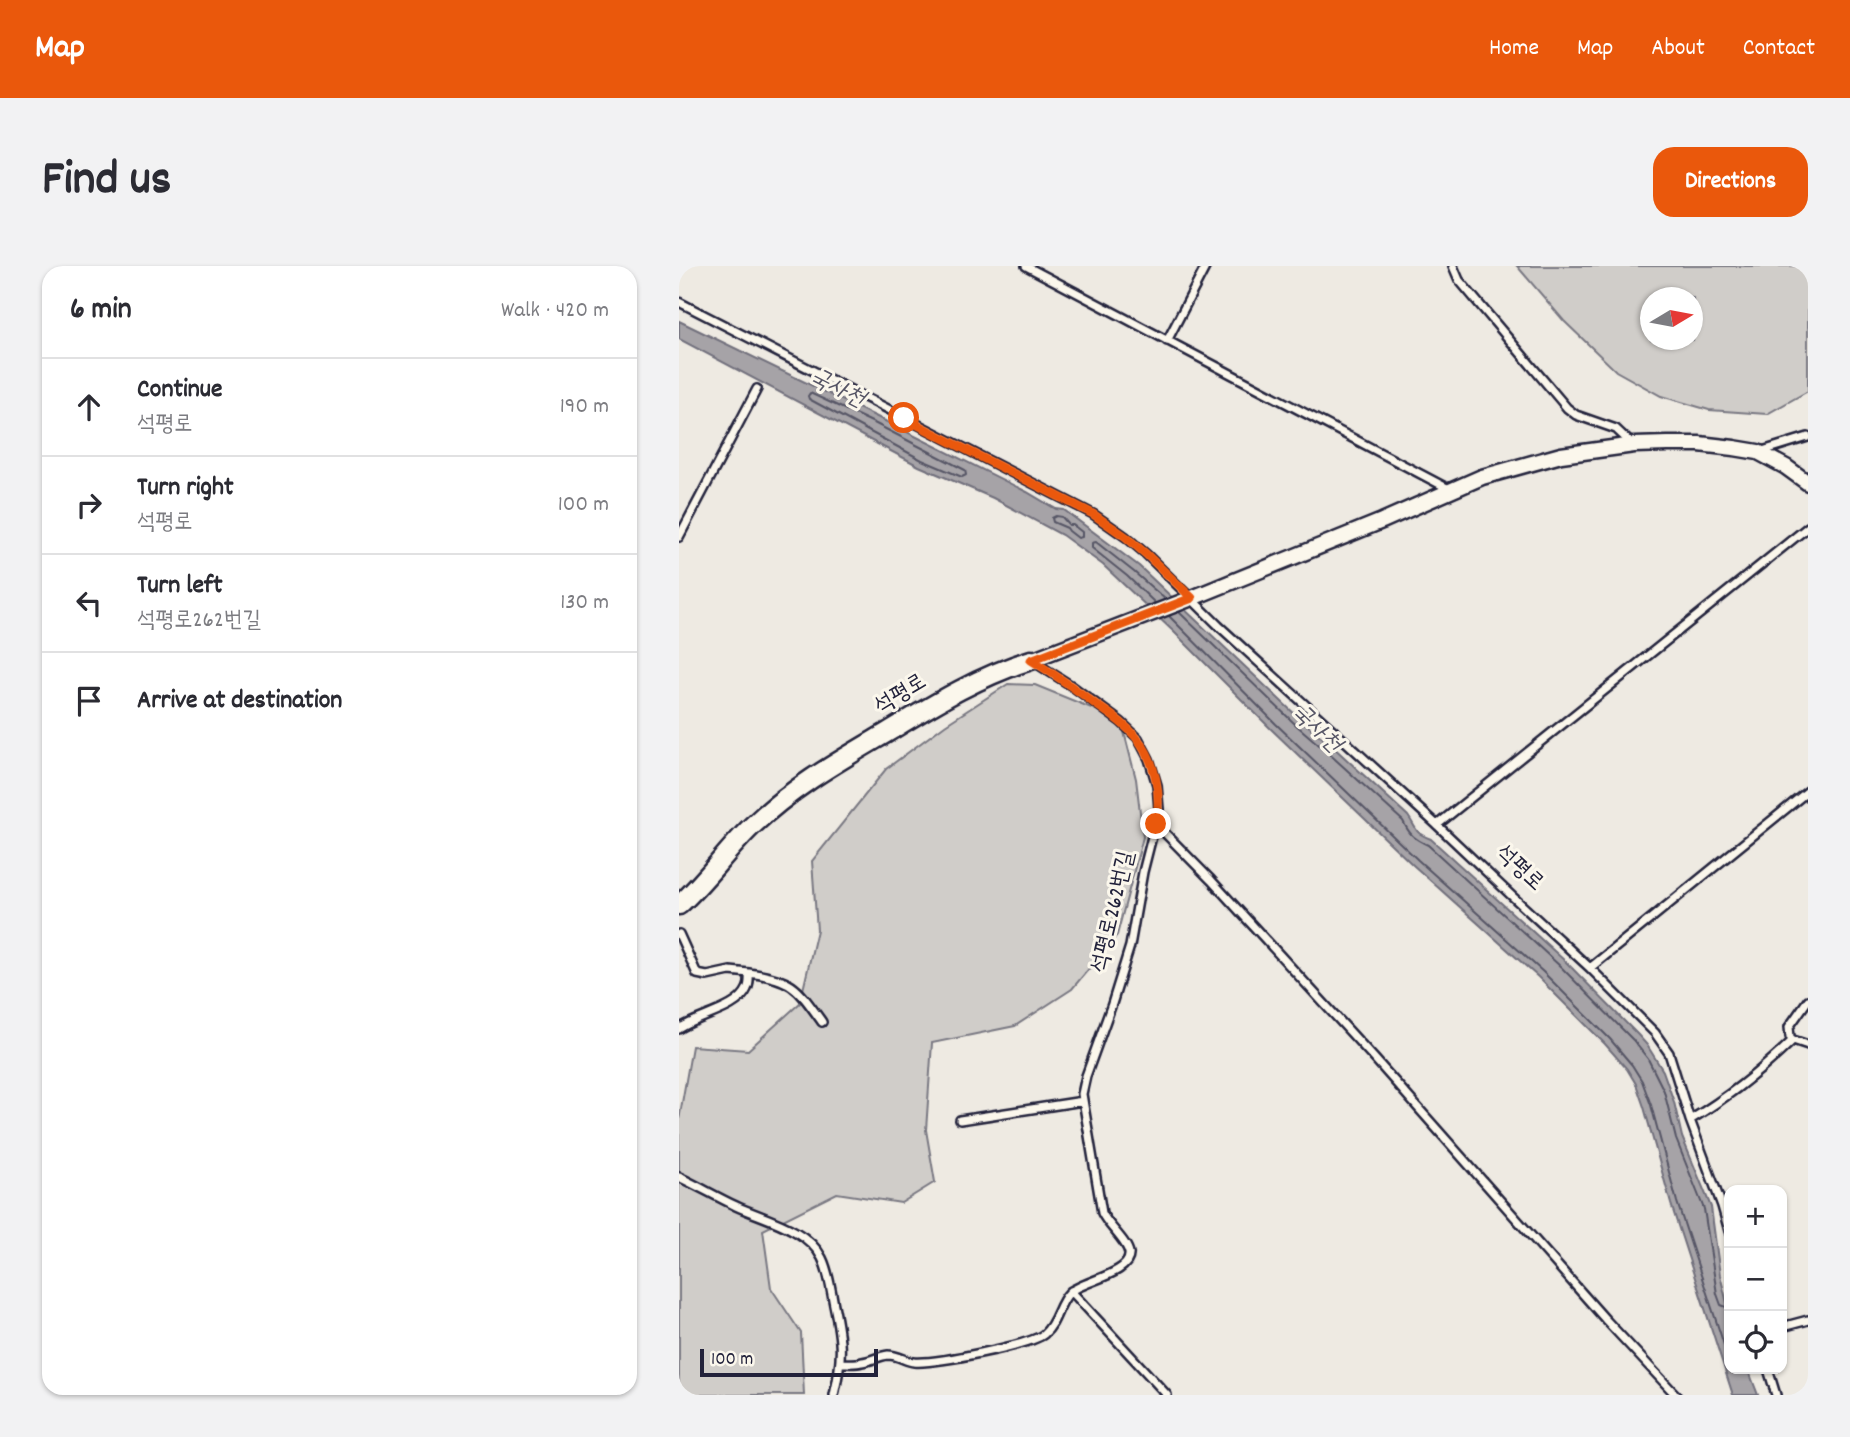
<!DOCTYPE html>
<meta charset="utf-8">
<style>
body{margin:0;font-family:Dekko,"Poor Story",sans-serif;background:#f2f2f3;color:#2b2b33}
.controls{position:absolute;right:21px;bottom:21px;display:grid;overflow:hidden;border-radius:14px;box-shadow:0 2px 5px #0004}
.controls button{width:63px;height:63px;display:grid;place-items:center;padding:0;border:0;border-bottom:2px solid #e1e1e2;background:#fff;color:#2b2b33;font:35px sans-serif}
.compass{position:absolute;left:961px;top:21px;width:63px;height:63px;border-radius:50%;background:#fff;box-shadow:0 2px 5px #0004;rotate:80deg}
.scale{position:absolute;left:21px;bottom:18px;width:178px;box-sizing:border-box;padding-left:7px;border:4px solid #22223b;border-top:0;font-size:19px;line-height:24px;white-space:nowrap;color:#22223b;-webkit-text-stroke:5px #fbf7ec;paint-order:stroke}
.stop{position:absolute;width:21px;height:21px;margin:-16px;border:5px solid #ea580c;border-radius:50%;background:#fff}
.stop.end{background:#ea580c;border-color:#fff;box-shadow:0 2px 7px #0008}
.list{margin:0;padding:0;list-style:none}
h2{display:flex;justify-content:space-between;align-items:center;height:91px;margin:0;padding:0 28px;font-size:30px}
h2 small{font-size:23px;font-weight:400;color:#7c7c81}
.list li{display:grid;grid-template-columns:46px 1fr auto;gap:21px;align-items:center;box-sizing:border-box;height:98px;padding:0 28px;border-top:2px solid #e1e1e2}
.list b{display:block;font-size:26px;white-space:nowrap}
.list p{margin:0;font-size:23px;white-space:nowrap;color:#7c7c81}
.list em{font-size:23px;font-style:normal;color:#7c7c81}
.icon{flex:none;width:38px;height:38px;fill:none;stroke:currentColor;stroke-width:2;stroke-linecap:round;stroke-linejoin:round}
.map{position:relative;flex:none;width:1129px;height:1129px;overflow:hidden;border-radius:21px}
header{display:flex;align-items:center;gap:42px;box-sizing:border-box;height:98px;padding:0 35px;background:#ea580c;color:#fff}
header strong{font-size:33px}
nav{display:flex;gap:38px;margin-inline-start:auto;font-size:24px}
.intro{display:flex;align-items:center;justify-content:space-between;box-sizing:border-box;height:168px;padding:0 42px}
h1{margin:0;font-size:49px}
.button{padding:18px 32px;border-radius:21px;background:#ea580c;color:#fff;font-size:24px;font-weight:700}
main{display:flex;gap:42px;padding:0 42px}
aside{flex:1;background:#fff;border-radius:21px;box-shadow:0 2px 5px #0004}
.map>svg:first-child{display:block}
.green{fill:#d0cdc9;stroke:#797882;stroke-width:2;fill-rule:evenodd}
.water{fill:#a6a3a7;stroke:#716f7c;stroke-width:2}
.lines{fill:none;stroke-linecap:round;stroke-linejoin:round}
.shore{stroke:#575666;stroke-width:2}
.service-casing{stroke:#22223b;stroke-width:12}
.minor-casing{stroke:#22223b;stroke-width:19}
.tertiary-casing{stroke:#22223b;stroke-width:23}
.service{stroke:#fbf7ec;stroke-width:7}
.minor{stroke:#fbf7ec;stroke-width:14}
.tertiary{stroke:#fbf7ec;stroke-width:18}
.route{stroke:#ea580c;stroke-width:9}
.labels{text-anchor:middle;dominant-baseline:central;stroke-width:6;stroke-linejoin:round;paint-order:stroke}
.street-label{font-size:23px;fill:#22223b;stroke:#fbf7ec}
.water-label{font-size:24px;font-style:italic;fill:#575666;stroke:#fbf7ec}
</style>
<header>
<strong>Map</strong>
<nav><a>Home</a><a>Map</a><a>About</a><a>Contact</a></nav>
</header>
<div class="intro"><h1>Find us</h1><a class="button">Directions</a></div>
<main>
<aside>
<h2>6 min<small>Walk · 420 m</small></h2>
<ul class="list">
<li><svg class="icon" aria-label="ahead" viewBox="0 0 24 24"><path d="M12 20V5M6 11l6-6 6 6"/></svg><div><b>Continue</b><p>석평로</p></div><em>190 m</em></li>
<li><svg class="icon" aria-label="right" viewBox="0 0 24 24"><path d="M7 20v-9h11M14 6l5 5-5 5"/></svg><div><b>Turn right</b><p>석평로</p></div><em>100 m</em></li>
<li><svg class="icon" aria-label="left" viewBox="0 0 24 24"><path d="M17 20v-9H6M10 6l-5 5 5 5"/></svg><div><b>Turn left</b><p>석평로262번길</p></div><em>130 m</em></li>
<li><svg class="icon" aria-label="arrive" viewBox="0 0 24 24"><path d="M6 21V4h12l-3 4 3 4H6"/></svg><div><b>Arrive at destination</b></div></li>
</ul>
</aside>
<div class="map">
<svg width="1129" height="1129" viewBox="0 0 1129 1129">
<rect width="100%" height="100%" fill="#eeeae2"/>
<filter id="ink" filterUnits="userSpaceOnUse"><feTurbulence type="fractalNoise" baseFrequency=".0143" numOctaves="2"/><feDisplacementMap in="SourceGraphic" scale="14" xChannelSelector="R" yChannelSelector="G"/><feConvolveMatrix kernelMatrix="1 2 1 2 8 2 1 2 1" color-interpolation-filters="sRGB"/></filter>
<g filter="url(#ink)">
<path class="green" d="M838,0h291v125l-41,23 -58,-4 -48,-14 -45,-25 -52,-50zM972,32h42v42h-42z
M329,418l27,1 86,35 15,59 7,58 -26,98 -45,54 -57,37 -83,17 -6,87 9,52 -34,21 -64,-10 -74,37 8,58 30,45 3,62h-125v-275l13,-74 56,4 52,-47 17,-73 -5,-69 74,-92 59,-44z"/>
<path class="water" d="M0,55l200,97 148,74 29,17 8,1 75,56 161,153 30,25 78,72c10,14 5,16 23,23l135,123 72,73 9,10 16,26 11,31 8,35 29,70 9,68 9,36v58h19l10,26h-25l-62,-191 -27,-97 -8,-23 -9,-15 -22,-25 -67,-67 -125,-112 -142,-136 -97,-97 -71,-67 -41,-30 -69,-37 -74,-32 -240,-127z"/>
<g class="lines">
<path class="shore" d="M131,127l66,31 89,46 1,5 -4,2 -40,-17 -113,-61 -1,-3z
M377,250l6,1 7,8h4l9,7v5l-4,1 -9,-7 -2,-3 -14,-6 -1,-4z
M476,337l-28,-27 -35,-28v-5l4,-1 38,30 31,27
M500,346l116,112 30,26 78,71c6,13 11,18 25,24l133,122 72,73 15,19 16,32 12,48 28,70 13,85 4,11 8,3
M490,350l107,108 142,136 125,112 67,67 22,26 10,16 9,24 26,97 52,158"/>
<defs>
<path id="service" d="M347,0l423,223
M774,0l6,14 108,128 9,7 40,14 17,16
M0,36l414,212 33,23 20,17 73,72 218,199 76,72 77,71 65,65 14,20 21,67 32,86 7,25
M488,75l39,-75
M1080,186l49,-15
M0,271l78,-148
M477,558l55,56 163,178 231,261 71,76
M758,559l371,-298
M0,668l18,40 10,2 23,-5 19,2c0,5 1,11 -2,16 -9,21 -50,27 -68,40
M911,702l218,-177
M70,707c44,6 48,14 73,49
M1114,774l-3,-3 -1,-10 19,-27
M281,854l123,-19
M1011,854c37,-22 72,-50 103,-80l15,5
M0,911c19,9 38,20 57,29 28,13 71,22 86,52 7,14 9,32 12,47 8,38 9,52 0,90
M392,1025l96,104
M1103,1061l26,-7
M162,1097c7,0 15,1 21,-1 9,-1 17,-6 26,-7 10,0 17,6 26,7 19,2 117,-17 130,-28 13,-11 14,-30 25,-41 12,-12 63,-19 60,-40 -2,-12 -21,-27 -27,-40l-20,-119 4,-18 26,-72 18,-58 13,-74 16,-63 -2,-24 -8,-26 -11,-21 -17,-16 -49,-36 -41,-26
M1089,1103l8,26"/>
<path id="minor" d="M352,394l161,-62 190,-77 100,-44 79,-22 73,-10 34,-1h31l35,4 24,4 28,15 22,16"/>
<path id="tertiary" d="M0,639c27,-24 47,-54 73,-79 42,-40 87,-65 136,-94 46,-28 91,-56 143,-72"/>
</defs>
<use href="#service" class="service-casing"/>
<use href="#minor" class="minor-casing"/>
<use href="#tertiary" class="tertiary-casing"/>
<use href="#service" class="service"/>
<use href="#minor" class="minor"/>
<use href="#tertiary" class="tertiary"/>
</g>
</g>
<g class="lines" filter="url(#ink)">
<path class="route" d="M225,152l189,96 33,23 20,17 46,44 -161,62c23,14 45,29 67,46 14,9 27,18 38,31 20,23 26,59 20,87"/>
</g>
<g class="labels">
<g class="street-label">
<text transform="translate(222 429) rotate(-31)">석평로</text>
<text transform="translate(840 603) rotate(43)">석평로</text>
<text transform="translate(435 646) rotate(-77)">석평로262번길</text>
</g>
<g class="water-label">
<text transform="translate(158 123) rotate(27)">국사천</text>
<text transform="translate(637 463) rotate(44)">국사천</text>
</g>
</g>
</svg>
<div class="controls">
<button>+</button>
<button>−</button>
<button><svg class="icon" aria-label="locate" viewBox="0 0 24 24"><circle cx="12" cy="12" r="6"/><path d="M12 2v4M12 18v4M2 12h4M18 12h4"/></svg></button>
</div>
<svg class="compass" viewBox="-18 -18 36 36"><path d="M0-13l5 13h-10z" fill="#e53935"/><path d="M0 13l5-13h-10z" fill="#7c7c81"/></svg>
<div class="scale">100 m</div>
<div class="stop" style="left:225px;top:152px"></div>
<div class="stop end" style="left:477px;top:558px"></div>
</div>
</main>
